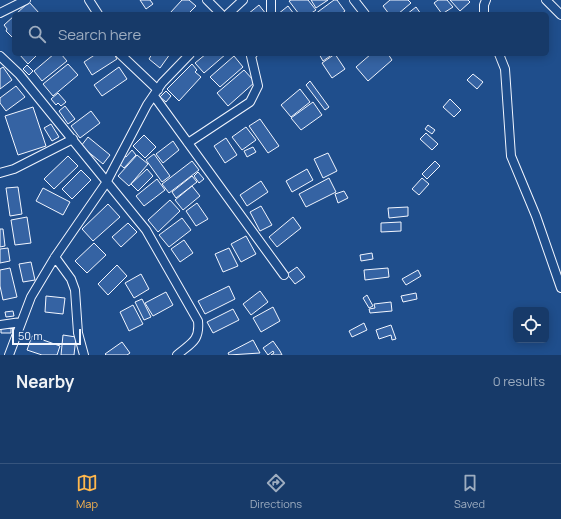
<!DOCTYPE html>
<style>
body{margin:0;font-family:Manrope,sans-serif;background:#244571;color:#f1f3f6}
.controls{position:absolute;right:12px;bottom:12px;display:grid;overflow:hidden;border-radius:6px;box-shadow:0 2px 10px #0003}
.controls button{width:36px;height:36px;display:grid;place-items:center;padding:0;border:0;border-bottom:1px solid #36547d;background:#173a69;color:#f1f3f6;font:20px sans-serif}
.scale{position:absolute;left:12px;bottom:10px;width:69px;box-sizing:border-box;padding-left:4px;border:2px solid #f2f6ff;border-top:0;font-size:11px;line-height:14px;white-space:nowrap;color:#f2f6ff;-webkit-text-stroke:3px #1f4e8c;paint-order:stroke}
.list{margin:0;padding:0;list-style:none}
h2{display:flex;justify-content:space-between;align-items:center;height:52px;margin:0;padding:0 16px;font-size:17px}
h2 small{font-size:13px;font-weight:400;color:#9eadc0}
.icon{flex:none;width:22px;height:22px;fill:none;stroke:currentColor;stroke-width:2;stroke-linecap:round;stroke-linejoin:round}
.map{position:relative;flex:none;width:561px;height:355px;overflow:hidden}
.search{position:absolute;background:#173a69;box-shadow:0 2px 10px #0003;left:12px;right:12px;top:12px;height:44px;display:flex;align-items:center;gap:10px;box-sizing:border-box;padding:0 14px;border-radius:6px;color:#9eadc0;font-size:15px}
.sheet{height:108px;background:#173a69}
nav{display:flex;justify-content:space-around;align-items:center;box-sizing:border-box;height:56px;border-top:1px solid #36547d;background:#173a69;font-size:11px;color:#9eadc0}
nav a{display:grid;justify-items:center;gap:2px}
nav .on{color:#ffb74d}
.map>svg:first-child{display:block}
.building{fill:#3563a3;stroke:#f2f6ff}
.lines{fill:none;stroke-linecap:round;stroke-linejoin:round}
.minor-casing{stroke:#f2f6ff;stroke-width:10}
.minor{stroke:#1f4e8c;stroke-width:8}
</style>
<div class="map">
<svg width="561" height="355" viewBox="0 0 561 355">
<rect width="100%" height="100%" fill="#1f4e8c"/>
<path class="building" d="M140,0h10l3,4 -7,5z
M182,0h7l7,6 -8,8h-17l-1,-1z
M291,0h17l8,10 -6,4h-11l-10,-13z
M311,0h17l-12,8z
M334,0h3l8,11 -4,3h-26z
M390,0h18l3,3 -13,11h-9l-6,-8z
M438,0h9l6,7 -11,7 -8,-11z
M450,0h18l2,2 -10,9z
M29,2l11,12h-24z
M259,5l7,9h-18z
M288,6l6,8h-16z
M416,7l5,7h-14z
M14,16v23l-8,-8 1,-2 -3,-4z
M19,54h19l-10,10z
M54,54h7l6,7 -25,20 -8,-10z
M96,54h18l3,5 -25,16 -8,-13z
M152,54h18l-10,14 -11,-9z
M206,54h20l-22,19 -9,-10z
M319,54h14l-10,7z
M335,54l10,15 -13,9 -10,-15z
M371,54h17l4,6 -24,21 -12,-14z
M234,56l9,11 -23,20 -10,-10z
M68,64l10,11 -25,21 -10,-12z
M192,64l5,6 -2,2 6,5 -22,24 -12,-12z
M27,65l6,6 -4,4 -6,-6z
M3,67l9,13 -12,9v-20z
M119,67l8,12 -25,17 -8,-11z
M244,70l11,12 -27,24 -11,-13z
M473,74l10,8 -6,7 -10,-9z
M310,81l19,26 -4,3 -19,-25z
M16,86l9,11 -19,14 -6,-8v-5z
M300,89l10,13 -19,15 -10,-12z
M166,91l5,5 -5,6 -6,-5z
M58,93l8,9 -5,4 -3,-3 -2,2 -5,-6z
M450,99l11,11 -7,7 -11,-10z
M313,102l9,13 -21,15 -10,-12z
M65,106l10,13 -7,5 -9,-13z
M33,107l13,39 -28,9 -13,-39z
M91,111l9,12 -20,15 -9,-12z
M260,119l19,27 -11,7 -19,-27z
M51,124l8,13 -7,4 -8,-13z
M428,125l7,5 -3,4 -7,-5z
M246,127l10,13 -14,10 -10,-13z
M426,133l12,11 -6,6 -12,-11z
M144,135l12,12 -11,11 -12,-12z
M88,137l22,18 -7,9 -22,-18z
M226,138l11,17 -12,8 -11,-17z
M173,141l6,9 -16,13 -7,-9z
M253,147l3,5 -9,5 -3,-6z
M132,150l4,5 -12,13 -7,-6 6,-7 3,2z
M328,153l9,18 -14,7 -9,-19z
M154,154l16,22 -8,6 -16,-22z
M137,155l11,9 -19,22 -11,-10z
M68,156l10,10 -24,23 -10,-10z
M192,161l7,9 -30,23 -7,-9z
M435,161l5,5 -13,13 -5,-5z
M147,169l6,7 -15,15 -7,-7z
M307,169l6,11 -21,12 -6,-11z
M81,170l10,10 -19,19 -10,-10z
M198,172l6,7 -5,4 -5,-7z
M192,176l5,6 -21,16 -4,-6z
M329,178l7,14 -30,15 -7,-13z
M422,178l7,6 -10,11 -7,-6z
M157,179l8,11 -21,16 -8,-10z
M261,181l7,11 -21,14 -7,-11z
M192,186l8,10 -17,14 -8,-10z
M18,187l4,27 -12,2 -4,-28z
M43,188l27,14 -7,13 -27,-14z
M344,191l4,7 -10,5 -3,-9z
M170,200l10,11 -22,21 -10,-12z
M197,203l11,16 -12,7 -10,-15z
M108,204l12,13 -27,24 -11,-12z
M261,206l11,19 -12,6 -10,-19z
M408,207v9l-19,2 -1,-10z
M27,217l4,26 -16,2 -4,-25z
M293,217l8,11 -24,19 -8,-10z
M182,218l9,12 -22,17 -10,-12z
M401,222v9l-20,1v-9z
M128,223l9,9 -16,15 -9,-10z
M0,229h3l2,17 -5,1z
M246,236l10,18 -15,8 -10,-18z
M184,240l9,13 -13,9 -9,-13z
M94,243l12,12 -19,18 -12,-12z
M8,248l2,13 -10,2v-14z
M229,248l9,18 -15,6 -8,-18z
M372,253l1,6 -12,2 -1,-6z
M31,262l4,18 -12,2 -4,-18z
M117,265l10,11 -19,19 -10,-11z
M297,267l8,10 -10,7 -8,-10z
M10,268l7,29 -14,3 -3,-14v-16z
M388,268l1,9 -24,3 -1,-10z
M418,270l3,6 -15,9 -4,-6z
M141,274l8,15 -15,9 -9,-15z
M229,286l6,13 -30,15 -7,-13z
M260,291l8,11 -17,13 -8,-11z
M166,292l7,13 -20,11 -8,-13z
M416,293l1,6 -14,3 -2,-6z
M367,295l6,11 -4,2 -6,-10z
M46,296l19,2 -2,16 -18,-2z
M142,299l9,18 -7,3 -9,-18z
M391,302l1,9 -22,2 -1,-4 6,-1 -1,-4z
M133,305l10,19 -14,7 -9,-19z
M273,307l7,14 -19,11 -8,-14z
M233,309l6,11 -26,13 -6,-11z
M13,311l1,5 -8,1 -1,-5z
M364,323l3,7 -15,7 -3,-6z
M391,325l5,14 -4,1 -1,-5 -12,4 -3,-9z
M1,327h10v6h-10z
M63,335l13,2 -2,18h-13z
M32,336l28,10 -3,9h-15l-15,-5z
M253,340l7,13 -31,2 -1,-2z
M273,341l7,10 2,4h-11l3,-2 -1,-2 -5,4 -5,-7z
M122,342l8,11 -3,2h-21l-1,-1z"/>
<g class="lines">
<defs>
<path id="minor" d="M89,0l9,14
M207,0l14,14
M271,0v14
M354,0l11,14
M546,0l15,15
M0,13l26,-13
M228,14l15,-14
M484,14v-9l2,-5
M120,54l38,36
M499,54l6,15 6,87 25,60 25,72
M0,56l19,18 127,156 52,91c2,20 -7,22 -21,34
M154,96l130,179
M188,143l62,-41 8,-16 -7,-30 2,-2
M0,173l14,-4 59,-30
M55,257l16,22 4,11 3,43 6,22
M0,325l21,-3
M9,355l22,-58 24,-40 51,-74 41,-78 15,-22 28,-29"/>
</defs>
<use href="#minor" class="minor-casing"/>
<use href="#minor" class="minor"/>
</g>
</svg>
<div class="controls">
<button><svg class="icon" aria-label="locate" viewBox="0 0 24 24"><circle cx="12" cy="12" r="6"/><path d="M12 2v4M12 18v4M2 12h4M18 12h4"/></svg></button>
</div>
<div class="scale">50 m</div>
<div class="search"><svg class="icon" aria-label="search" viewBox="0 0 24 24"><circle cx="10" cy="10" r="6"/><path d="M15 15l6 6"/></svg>Search here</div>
</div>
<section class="sheet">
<h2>Nearby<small>0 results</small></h2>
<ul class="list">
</ul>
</section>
<nav>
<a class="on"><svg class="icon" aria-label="map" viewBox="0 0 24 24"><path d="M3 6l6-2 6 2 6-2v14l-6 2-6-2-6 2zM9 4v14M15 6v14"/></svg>Map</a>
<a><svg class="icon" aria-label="directions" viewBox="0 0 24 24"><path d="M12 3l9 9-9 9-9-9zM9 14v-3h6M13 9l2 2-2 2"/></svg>Directions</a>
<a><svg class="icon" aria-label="saved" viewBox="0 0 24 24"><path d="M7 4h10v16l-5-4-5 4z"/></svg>Saved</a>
</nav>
